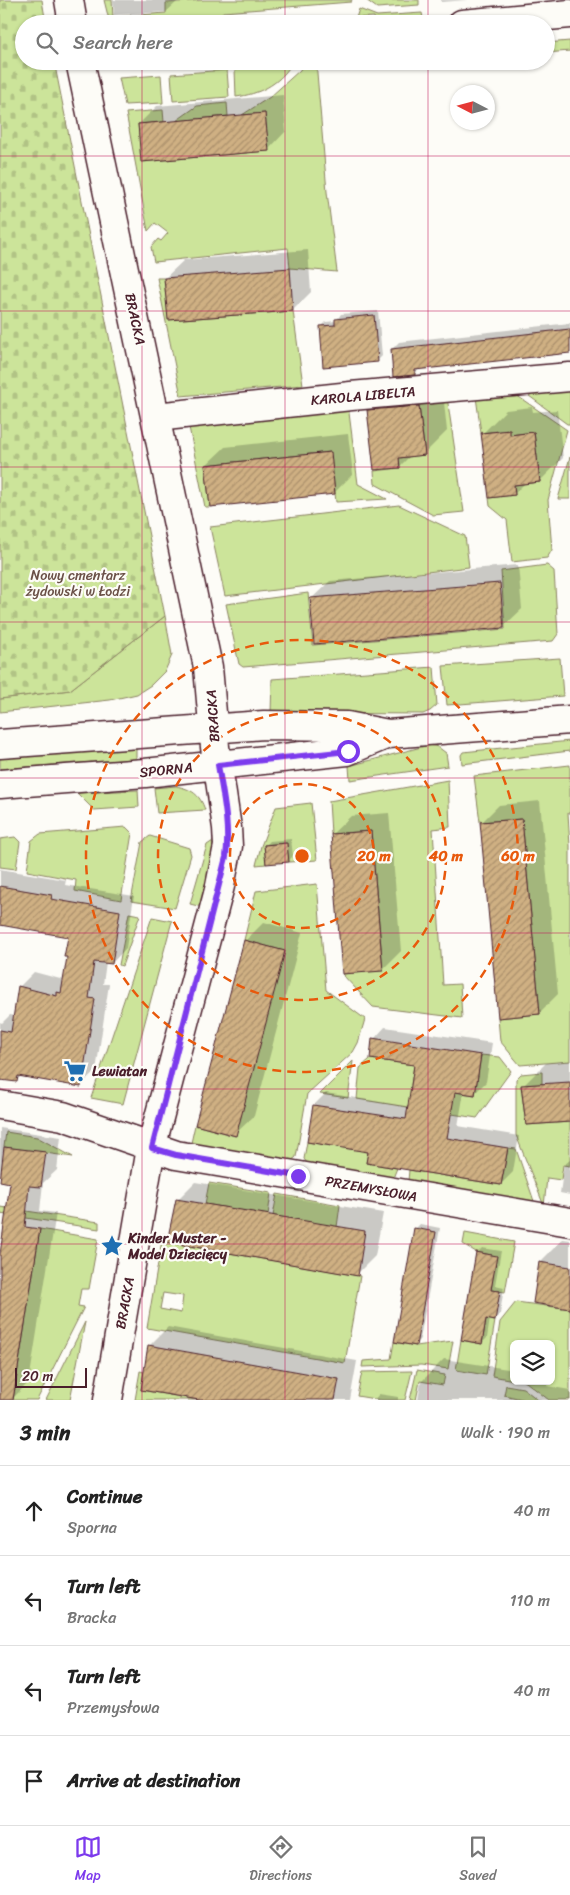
<!DOCTYPE html>
<meta charset="utf-8">
<style>
body{margin:0;font-family:Sriracha,sans-serif;background:#f2f2f2;color:#222}
.controls{position:absolute;right:15px;bottom:15px;display:grid;overflow:hidden;border-radius:8px;box-shadow:0 1px 4px #0004}
.controls button{width:45px;height:45px;display:grid;place-items:center;padding:0;border:0;border-bottom:1px solid #e0e0e0;background:#fff;color:#222;font:25px sans-serif}
.compass{position:absolute;left:450px;top:85px;width:45px;height:45px;border-radius:50%;background:#fff;box-shadow:0 1px 4px #0004;rotate:276deg}
.scale{position:absolute;left:15px;bottom:12px;width:72px;box-sizing:border-box;padding-left:5px;border:2px solid #4a1f2b;border-top:0;font-size:14px;line-height:18px;white-space:nowrap;color:#4a1f2b;-webkit-text-stroke:4px #fdfcf7;paint-order:stroke}
.stop{position:absolute;width:15px;height:15px;margin:-11px;border:4px solid #7c3aed;border-radius:50%;background:#fff}
.stop.end{background:#7c3aed;border-color:#fff;box-shadow:0 1px 5px #0008}
.list{margin:0;padding:0;list-style:none}
h2{display:flex;justify-content:space-between;align-items:center;height:65px;margin:0;padding:0 20px;font-size:21px}
h2 small{font-size:16px;font-weight:400;color:#767676}
.list li{display:grid;grid-template-columns:32px 1fr auto;gap:15px;align-items:center;box-sizing:border-box;height:90px;padding:0 20px;border-top:1px solid #e0e0e0}
.list b{display:block;font-size:19px;white-space:nowrap}
.list p{margin:0;font-size:16px;white-space:nowrap;color:#767676}
.list em{font-size:16px;font-style:normal;color:#767676}
.icon{flex:none;width:28px;height:28px;fill:none;stroke:currentColor;stroke-width:2;stroke-linecap:round;stroke-linejoin:round}
.map{position:relative;flex:none;width:570px;height:1400px;overflow:hidden}
.search{position:absolute;background:#fff;box-shadow:0 1px 4px #0004;left:15px;right:15px;top:15px;height:55px;display:flex;align-items:center;gap:12px;box-sizing:border-box;padding:0 18px;border-radius:28px;color:#767676;font-size:19px}
.sheet{height:425px;background:#fff}
nav{display:flex;justify-content:space-around;align-items:center;box-sizing:border-box;height:70px;border-top:1px solid #e0e0e0;background:#fff;font-size:14px;color:#767676}
nav a{display:grid;justify-items:center;gap:2px}
nav .on{color:#7c3aed}
.map>svg:first-child{display:block}
.grass{fill:#cce49a;stroke:#8b8262;fill-rule:evenodd}
.cemetery{fill:url(#cemetery-stones);stroke:#8b8262}
.shadow{fill:#0003}
.building{fill:url(#building-hatch);stroke:#4a1f2b}
.lines{fill:none;stroke-linecap:round;stroke-linejoin:round}
.minor-casing{stroke:#4a1f2b;stroke-width:31}
.minor{stroke:#fdfcf7;stroke-width:28}
.route{stroke:#7c3aed;stroke-width:6}
.grid{fill:none;stroke:#c2185b;stroke-width:1;stroke-opacity:0.55}
.ring{fill:none;stroke:#e8590c;stroke-width:2.5;stroke-dasharray:9 6}
.labels{text-anchor:middle;dominant-baseline:central;stroke-width:4.5;stroke-linejoin:round;paint-order:stroke}
.street-label{font-size:14px;fill:#4a1f2b;stroke:#fdfcf7}
.park-label{font-size:14px;fill:#6a5047;stroke:#fdfcf7}
.poi-label{font-size:14px;font-weight:bold;fill:#4a1f2b;stroke:#fdfcf7;text-anchor:start}
.centre{fill:#e8590c;stroke:#fdfcf7;stroke-width:2.5}
.ring-label{font-size:15px;text-anchor:middle;font-weight:bold;fill:#e8590c;stroke:#fdfcf7;stroke-width:4.5;stroke-linejoin:round;paint-order:stroke}
</style>
<div class="map">
<svg width="570" height="1400" viewBox="0 0 570 1400">
<defs>
<pattern id="cemetery-stones" width="16" height="16" patternUnits="userSpaceOnUse" patternTransform="scale(1.25)"><rect width="16" height="16" fill="#cce49a"/><path d="M2 7V4a2 2 0 0 1 4 0v3zM10 15v-3a2 2 0 0 1 4 0v3z" fill="#b1c385"/></pattern>
<pattern id="building-hatch" width="6" height="6" patternUnits="userSpaceOnUse" patternTransform="scale(1.25)"><rect width="6" height="6" fill="#cfb083"/><path d="M-1 1l2-2M0 6l6-6M5 7l2-2" fill="none" stroke="#aa8f6b"/></pattern>
</defs>
<rect width="100%" height="100%" fill="#fdfcf7"/>
<filter id="ink" filterUnits="userSpaceOnUse"><feTurbulence type="fractalNoise" baseFrequency=".02" numOctaves="2"/><feDisplacementMap in="SourceGraphic" scale="10" xChannelSelector="R" yChannelSelector="G"/><feConvolveMatrix kernelMatrix="1 2 1 2 8 2 1 2 1" color-interpolation-filters="sRGB"/></filter>
<g filter="url(#ink)">
<path class="grass" d="M104,0h8l1,17 53,-4v-10l38,-3h148l-1,2 -128,10 -11,11 -102,1z
M366,0h53v5l-42,3z
M359,9l18,7 45,-3 1,5 -48,4 -1,-5 -18,1z
M570,41v10l-24,2v-10z
M316,61l11,131 10,80 -47,-4 -2,-20 -134,14 -3,-15 7,-8 3,2 7,-8 -13,-10 -7,8 -22,-118 37,-3 1,12 -26,2 4,38 126,-11 -3,-38 -23,2 28,-18 30,-27 3,-7z
M291,65c-13,20 -32,29 -55,32l-1,-28z
M227,70l2,27 -56,4 -2,-27z
M161,75l2,28 -38,2 -6,-27z
M227,103l1,13 -52,5 21,-15z
M157,278h7l5,42 124,-9 10,74 -122,11z
M570,388v36h-3l-42,-31z
M513,393l54,37 -19,70 4,50 -5,8 -35,4 -5,-42 -17,-14 -1,-8 26,-3 -1,-10 26,-3 -6,-50 -24,3 -1,-5 -28,3 -5,-36z
M447,397l17,115 -31,3 -58,-31 -1,-13 26,-3 -1,-10 26,-3 -6,-50 -24,3 -1,-5z
M348,405l10,79 29,15 -51,3 -6,-50 -125,13 5,42h-5l-17,-85z
M570,457v42h-12z
M399,505l66,31 4,31 -244,29 -15,-69z
M547,565l7,6 4,63 -5,7 -310,26 -4,-3 -13,-60 82,-11 5,52 192,-16 -4,-58z
M165,616l7,39 -7,16 -14,14 -14,9 -27,6 -110,12v-13l70,-9z
M560,658l3,38 -116,9 -4,-39z
M434,667l3,38 -7,6 -7,3 -152,-1 1,-34z
M570,741v10l-108,13 -1,-9 2,-3z
M429,745l9,2 8,6 2,13 -98,14 -1,-14z
M136,748v11l-136,10v-11z
M570,765v48h-2l2,33v215l-50,4 -20,-24 -2,-23 42,-4 -18,-195 -42,3 -6,-46z
M448,780l2,47 -17,2 10,156 17,-1 2,34 -89,-11 -31,-33 41,-4 -12,-139 -40,3 -2,-33z
M176,786c15,3 24,8 29,24l-48,3 -3,-25z
M138,790l1,17 -45,3 -17,-17z
M311,803l6,57 -28,2 -3,-19 -22,2 2,19 -10,1 5,-19 15,-39z
M126,827l6,6 -11,67 -46,-9 1,-11 -49,-9 4,-30 9,-7z
M150,836l39,12 2,7 -16,53 -44,-7 11,-59z
M15,837l5,5 -4,27 -16,-2v-28z
M213,841l-1,19 -10,47 -12,-3 17,-59z
M317,884l9,106 39,29 -7,24 -5,9 -46,42 -11,63 -5,4 -100,-18 4,-18 40,11 49,-185 -40,-11 12,-49z
M129,913l11,2 -18,51 -3,-1z
M152,917l20,4 -49,183 -32,-6z
M481,1055l19,2 11,14 -34,47 -120,-19 3,-31 10,-9 44,6 -3,20 64,10z
M353,1061l-5,37 -28,-4z
M542,1072v12l-21,2 5,39 44,-3v44l-7,-1 -2,15 -14,-2 -3,28 -28,-71v-56l5,-5z
M6,1132l31,5 36,20 -69,-10z
M307,1142l61,10 -2,11 31,5 -4,10 -86,-15 -3,-4z
M508,1148l8,1 19,55 -127,-23 1,-11 92,15z
M209,1183l62,10 -3,22 -63,-11z
M277,1194l63,11 -3,22 -64,-11z
M0,1207l99,15v7l-99,-15z
M40,1229l58,10 -9,50h-8l-3,17 6,1 -47,93h-24z
M465,1233l49,9 -9,50 -14,-2 5,-34 -20,-4 -13,-8z
M163,1234l5,1 -1,7 193,34 -15,87 -198,-35zM163,1293l20,3 -2,17 -21,-4z
M516,1302l54,7v91h-21l-23,-18 -3,-1h28v-37h-37v36l-22,-4 8,-54z
M486,1319l9,2 -9,54 -30,-5 5,-30 21,4z
M85,1322l-15,78h-24z
M453,1341l-5,28 -27,-4 -59,2 1,-6 28,-2 3,-17 22,4z
M417,1370l28,5 -2,10 -23,-4 -4,19h-6z
M140,1371l4,1 -3,18 58,10h-64z
M412,1371l-7,29h-24l-24,-4 5,-24z
M506,1385l17,3 15,12h-12l-22,-5z"/>
<path class="cemetery" d="M0,0h42l4,24h-22v37h30l111,555 -95,74 -70,9z"/>
<path class="shadow" d="M113,0h73l-8,1 -12,11 -52,3z
M441,0h27l-27,2z
M283,95l3,36 -18,19 -129,-26 18,-18z
M308,250l3,42 -18,18 -128,-32 19,-18z
M378,311l4,45 -5,5 -56,-34 5,-5 10,-1 5,-7z
M570,323v29l-150,16 -5,6 -23,-25 7,-7z
M442,383l5,48 -23,23 -13,1 -11,11 -32,-55 23,-23z
M532,407l1,5 24,-2 6,48 -23,23 -14,1 -11,11 -33,-59 24,-24z
M348,434l5,40 -19,19 -128,-28 19,-18z
M518,565l4,44 -19,18 -192,-28 19,-18z
M540,801l18,193 -19,19 -58,-190 18,-18z
M389,813l12,138 -19,19 -50,-136 19,-18z
M291,839l2,17 -5,5 -23,-15 5,-5z
M0,869l66,11 -1,5 69,11 -8,52 -14,15 -6,-1 -3,22h6l-13,87 -15,14 -60,-9 -5,5 -16,-2v-57l2,1 8,-8 5,1 4,-29 15,-15 30,8 4,-24 1,-20 -69,-12z
M264,922l38,11 -48,183 -19,18 10,-193z
M385,1027l107,16 -6,39 -12,12 -10,-2 -6,34 61,10 -6,36 -12,12 -131,-33 -56,-46 12,-12 83,14 6,-43 -41,-25z
M570,1061v59l-47,-34 23,-23z
M0,1128l61,9 -4,33 -14,13 -3,28 16,2 -27,169 -16,16 -13,-2v-138l12,-76 -12,-2z
M570,1160v35l-10,-2 4,-28z
M195,1182l188,31 -8,43 -18,18 -180,-74z
M420,1224l20,4 -20,111 -5,5v-115z
M563,1239l7,1v67l-30,-45z
M482,1248l19,3 -6,34 9,2 -4,27 -5,5 -5,-1 -3,20 -5,5 -5,-90z
M168,1327l189,34 -7,39h-144l-56,-55z
M444,1359l70,11v11h34l-1,5 23,4v10h-152l3,-18z
M379,1394l19,3v3h-24z"/>
<path class="building" d="M265,113l4,38 -128,11 -3,-38z
M290,268l3,43 -125,9 -4,-42z
M374,315l4,47 -55,5 -3,-41 15,-1v-6z
M570,329v24l-155,17v5l-22,2 -2,-28z
M419,406l6,49 -26,3 1,10 -26,2 -7,-60z
M510,430v5l24,-3 6,50 -26,3 1,10 -26,3 -8,-65z
M331,452l4,42 -125,13 -5,-42z
M500,583l4,45 -190,16 -4,-46z
M522,819l18,195 -42,4 -18,-196z
M371,831l12,140 -41,3 -11,-140z
M287,843l2,19 -23,2 -2,-19z
M0,886l52,9 -1,4 69,12 -8,53 -18,-2 -5,36 6,1 -14,88 -63,-11 -1,6 -17,-2v-50l11,2 7,-46 39,10v-4l4,1 6,-36h-3l4,-20 -68,-12z
M244,940l41,11 -49,185 -41,-11z
M372,1038l109,17 -6,40 -20,-3 -8,46 61,10 -7,37 -135,-22 2,-11 -61,-10 6,-37 93,14 8,-54 -44,-6z
M570,1082v40l-44,3 -5,-40z
M4,1147l42,5 -5,35 -12,-1 -4,41 15,2 -27,171h-13v-146l10,-71 -10,-2z
M176,1199l189,32 -7,45 -191,-34z
M414,1228l22,4 -20,114 -22,-4z
M476,1252l21,4 -6,34 9,1 -5,30 -9,-2 -4,25 -21,-4z
M539,1262l31,5v42l-37,-6z
M148,1345l191,34 -4,21h-136l-58,-10z"/>
<g class="lines">
<defs>
<path id="minor" d="M69,0l4,24
M462,24l108,-10
M80,61l128,606 7,80 12,81 1,18 -8,40 -69,262 -43,252
M156,417l195,-21 219,-19
M0,744l264,-19 83,1 41,8 182,-14
M0,784l145,-11 202,-22 41,-17
M0,1105l63,11 113,39 394,67"/>
</defs>
<use href="#minor" class="minor-casing"/>
<use href="#minor" class="minor"/>
</g>
</g>
<g class="lines" filter="url(#ink)">
<path class="route" d="M298,1176l-122,-21 -24,-7 74,-291c4,-31 -3,-62 -8,-92l130,-14"/>
</g>
<path class="grid" d="M142,0v24M285,0v24M428,0v24M142,61v1339M285,61v1339M428,61v1339M0,156h570M0,311h570M0,467h570M0,622h570M0,778h570M0,933h570M0,1089h570M0,1244h570"/>
<g class="ring">
<circle cx="302" cy="856" r="72"/>
<circle cx="302" cy="856" r="144"/>
<circle cx="302" cy="856" r="216"/>
</g>
<defs>
<symbol id="supermarket-bare" viewBox="-9 -9 18 18"><path d="M-6-5.5h2.5l.6 2H6L4.5 2H-2.5L-4.4-4H-6ZM-1.5 3.2a1.3 1.3 0 1 0 .1 0ZM3 3.2a1.3 1.3 0 1 0 .1 0Z" fill="#1f6fb2" stroke="#fdfcf7" stroke-width="2.5" paint-order="stroke"/></symbol>
<symbol id="sight-bare" viewBox="-9 -9 18 18"><path d="M0-6L1.8-2.2L6-1.7L2.9 1.2L3.7 5.4L0 3.3L-3.7 5.4L-2.9 1.2L-6-1.7L-1.8-2.2Z" fill="#1f6fb2" stroke="#fdfcf7" stroke-width="2.5" paint-order="stroke"/></symbol>
</defs>
<g fill-rule="evenodd">
<use href="#supermarket-bare" x="59" y="1055" width="32" height="32"/>
<use href="#sight-bare" x="96" y="1230" width="32" height="32"/>
</g>
<g class="labels">
<g class="street-label">
<text transform="translate(135 319) rotate(78)">BRACKA</text>
<text transform="translate(363 396) rotate(-5)">KAROLA LIBELTA</text>
<text transform="translate(213 716) rotate(-94)">BRACKA</text>
<text transform="translate(166 770) rotate(-6)">SPORNA</text>
<text transform="translate(371 1189) rotate(10)">PRZEMYSŁOWA</text>
<text transform="translate(125 1303) rotate(-80)">BRACKA</text>
</g>
<g class="park-label">
<text x="78" y="575">Nowy cmentarz<tspan x="78" dy="16">żydowski w Łodzi</tspan></text>
</g>
<g class="poi-label">
<text x="92" y="1071">Lewiatan</text>
<text x="128" y="1238">Kinder Muster -<tspan x="128" dy="16">Model Dziecięcy</tspan></text>
</g>
</g>
<circle cx="302" cy="856" r="8" class="centre"/>
<g class="ring-label">
<text x="374" y="861">20 m</text>
<text x="446" y="861">40 m</text>
<text x="518" y="861">60 m</text>
</g>
</svg>
<div class="controls">
<button><svg class="icon" aria-label="layers" viewBox="0 0 24 24"><path d="M12 4l9 5-9 5-9-5zM3 14l9 5 9-5"/></svg></button>
</div>
<svg class="compass" viewBox="-18 -18 36 36"><path d="M0-13l5 13h-10z" fill="#e53935"/><path d="M0 13l5-13h-10z" fill="#767676"/></svg>
<div class="scale">20 m</div>
<div class="stop" style="left:348px;top:751px"></div>
<div class="stop end" style="left:298px;top:1176px"></div>
<div class="search"><svg class="icon" aria-label="search" viewBox="0 0 24 24"><circle cx="10" cy="10" r="6"/><path d="M15 15l6 6"/></svg>Search here</div>
</div>
<section class="sheet">
<h2>3 min<small>Walk · 190 m</small></h2>
<ul class="list">
<li><svg class="icon" aria-label="ahead" viewBox="0 0 24 24"><path d="M12 20V5M6 11l6-6 6 6"/></svg><div><b>Continue</b><p>Sporna</p></div><em>40 m</em></li>
<li><svg class="icon" aria-label="left" viewBox="0 0 24 24"><path d="M17 20v-9H6M10 6l-5 5 5 5"/></svg><div><b>Turn left</b><p>Bracka</p></div><em>110 m</em></li>
<li><svg class="icon" aria-label="left" viewBox="0 0 24 24"><path d="M17 20v-9H6M10 6l-5 5 5 5"/></svg><div><b>Turn left</b><p>Przemysłowa</p></div><em>40 m</em></li>
<li><svg class="icon" aria-label="arrive" viewBox="0 0 24 24"><path d="M6 21V4h12l-3 4 3 4H6"/></svg><div><b>Arrive at destination</b></div></li>
</ul>
</section>
<nav>
<a class="on"><svg class="icon" aria-label="map" viewBox="0 0 24 24"><path d="M3 6l6-2 6 2 6-2v14l-6 2-6-2-6 2zM9 4v14M15 6v14"/></svg>Map</a>
<a><svg class="icon" aria-label="directions" viewBox="0 0 24 24"><path d="M12 3l9 9-9 9-9-9zM9 14v-3h6M13 9l2 2-2 2"/></svg>Directions</a>
<a><svg class="icon" aria-label="saved" viewBox="0 0 24 24"><path d="M7 4h10v16l-5-4-5 4z"/></svg>Saved</a>
</nav>
